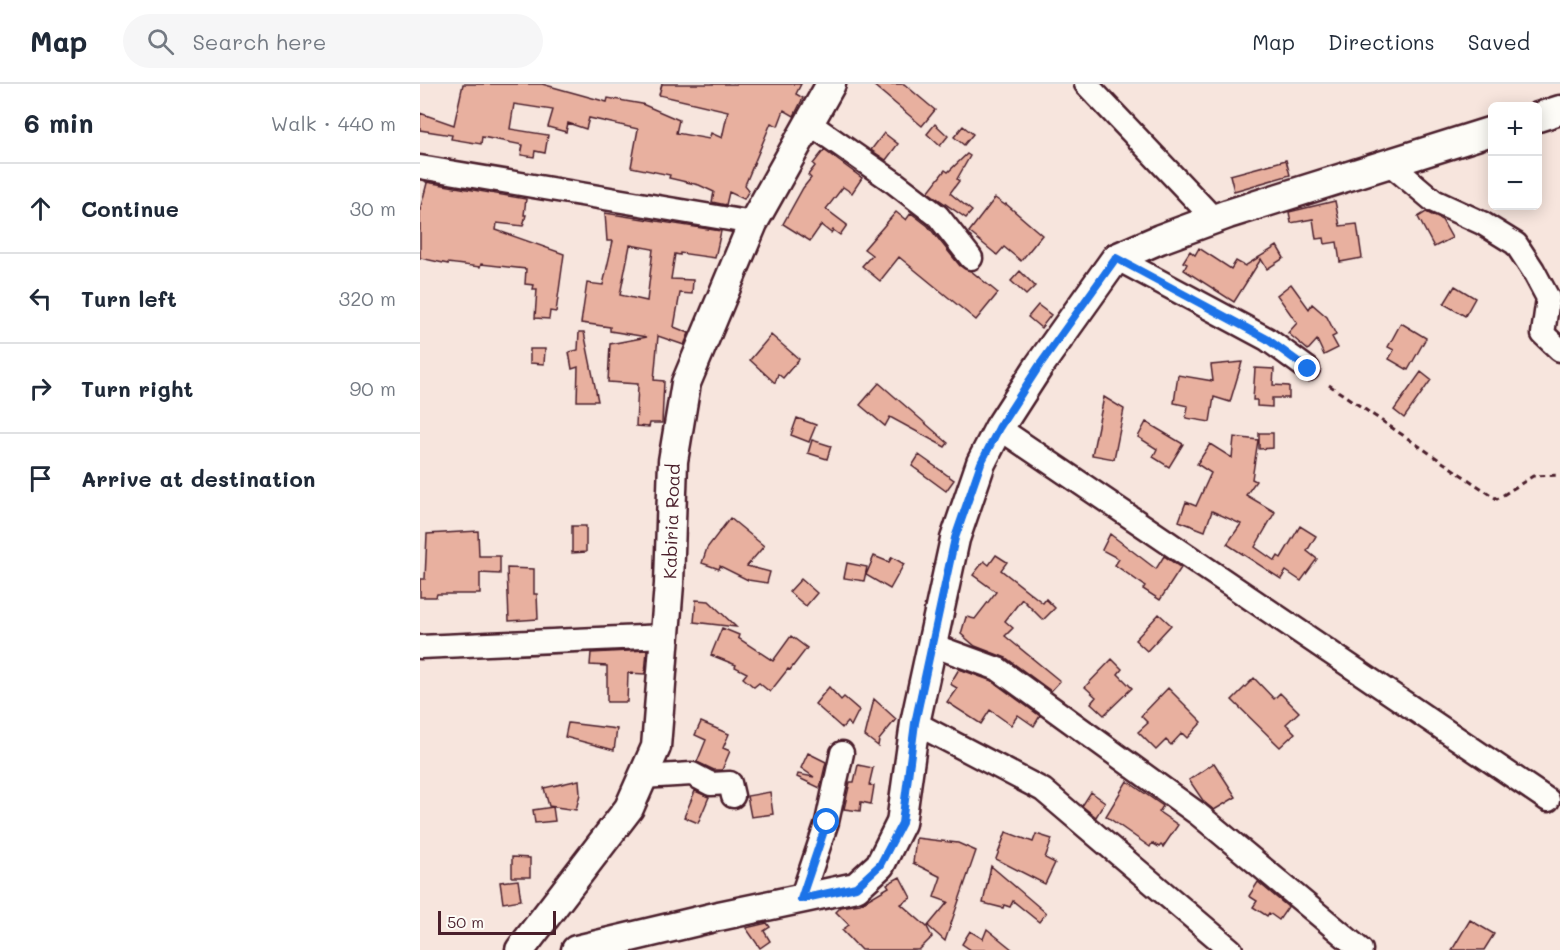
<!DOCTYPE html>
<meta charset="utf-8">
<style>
body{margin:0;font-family:Mali,sans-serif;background:#f6f6f7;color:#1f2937}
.controls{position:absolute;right:18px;top:18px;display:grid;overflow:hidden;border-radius:9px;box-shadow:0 3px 15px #0003}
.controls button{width:54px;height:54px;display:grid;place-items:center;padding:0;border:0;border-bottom:2px solid #e0e1e3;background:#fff;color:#1f2937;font:30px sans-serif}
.scale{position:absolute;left:18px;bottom:15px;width:118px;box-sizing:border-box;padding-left:6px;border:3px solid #4a1f2b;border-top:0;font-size:16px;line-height:21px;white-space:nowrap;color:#4a1f2b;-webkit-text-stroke:4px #fdfcf7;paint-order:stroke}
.stop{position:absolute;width:18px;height:18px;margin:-14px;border:4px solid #1a73e8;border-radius:50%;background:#fff}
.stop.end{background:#1a73e8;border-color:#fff;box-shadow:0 2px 6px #0008}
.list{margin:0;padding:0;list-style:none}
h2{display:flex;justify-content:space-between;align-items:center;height:78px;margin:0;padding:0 24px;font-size:26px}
h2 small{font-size:20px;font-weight:400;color:#747a83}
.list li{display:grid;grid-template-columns:39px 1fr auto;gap:18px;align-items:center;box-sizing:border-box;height:90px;padding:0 24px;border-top:2px solid #e0e1e3}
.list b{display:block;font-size:22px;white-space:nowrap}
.list em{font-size:20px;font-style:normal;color:#747a83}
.icon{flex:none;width:33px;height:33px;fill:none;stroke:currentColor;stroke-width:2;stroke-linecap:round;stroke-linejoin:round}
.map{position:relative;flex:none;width:1140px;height:866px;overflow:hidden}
header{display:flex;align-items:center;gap:36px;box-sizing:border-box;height:84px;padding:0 30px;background:#fff;border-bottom:2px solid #e0e1e3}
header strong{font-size:28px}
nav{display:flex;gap:33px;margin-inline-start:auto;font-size:21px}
.search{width:420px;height:54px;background:#f6f6f7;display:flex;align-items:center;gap:15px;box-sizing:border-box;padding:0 21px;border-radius:33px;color:#747a83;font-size:22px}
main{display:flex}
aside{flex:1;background:#fff}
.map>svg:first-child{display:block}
.building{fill:#e8b09f;stroke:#4a1f2b;stroke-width:1.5;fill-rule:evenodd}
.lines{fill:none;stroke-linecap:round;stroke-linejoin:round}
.minor-casing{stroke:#4a1f2b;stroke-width:27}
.major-casing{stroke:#4a1f2b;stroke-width:33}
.path{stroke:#4a1f2b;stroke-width:3;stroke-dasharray:6 4.5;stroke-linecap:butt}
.minor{stroke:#fdfcf7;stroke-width:22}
.major{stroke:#fdfcf7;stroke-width:28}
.route{stroke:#1a73e8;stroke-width:8}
.labels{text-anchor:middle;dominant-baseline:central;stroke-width:4.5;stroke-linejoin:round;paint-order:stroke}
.street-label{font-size:18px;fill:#4a1f2b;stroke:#fdfcf7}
</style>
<header>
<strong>Map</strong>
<div class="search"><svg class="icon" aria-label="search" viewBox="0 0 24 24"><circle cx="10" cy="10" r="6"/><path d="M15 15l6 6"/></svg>Search here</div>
<nav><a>Map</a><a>Directions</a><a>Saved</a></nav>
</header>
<main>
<aside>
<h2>6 min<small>Walk · 440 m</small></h2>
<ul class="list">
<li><svg class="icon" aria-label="ahead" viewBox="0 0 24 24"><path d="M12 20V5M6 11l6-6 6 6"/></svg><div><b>Continue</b></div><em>30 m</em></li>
<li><svg class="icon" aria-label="left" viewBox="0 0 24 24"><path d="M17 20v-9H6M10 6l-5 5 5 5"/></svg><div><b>Turn left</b></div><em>320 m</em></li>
<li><svg class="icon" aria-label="right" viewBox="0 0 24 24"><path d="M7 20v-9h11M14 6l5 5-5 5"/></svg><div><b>Turn right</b></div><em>90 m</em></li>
<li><svg class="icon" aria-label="arrive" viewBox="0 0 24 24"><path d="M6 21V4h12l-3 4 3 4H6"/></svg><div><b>Arrive at destination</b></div></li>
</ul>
</aside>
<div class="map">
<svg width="1140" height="866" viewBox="0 0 1140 866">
<rect width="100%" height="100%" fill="#f7e5dd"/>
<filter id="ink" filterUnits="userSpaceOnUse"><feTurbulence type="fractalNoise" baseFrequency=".0167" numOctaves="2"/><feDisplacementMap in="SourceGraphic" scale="12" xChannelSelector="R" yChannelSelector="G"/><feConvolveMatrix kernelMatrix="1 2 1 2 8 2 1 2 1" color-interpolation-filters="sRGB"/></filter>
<g filter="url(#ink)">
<path class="building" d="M43,0h79l65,18 1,-4 34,6 37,16 -3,13 33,6 2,-6 11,5 6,-27 -69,-16 3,-11h139l-5,10 7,4 -9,18 -10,-6 -6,16 -7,-3 -26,62 4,5 -5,9 -15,-7 -3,13 -14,-3 2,-10 -15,-7 -30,-7 1,-3 -39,-8 7,-38 -49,-11 -3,11 -18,-6 -2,9 -18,-5 5,-17 -39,-6 -4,25 38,6 -3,18 -10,-2 -1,6 -13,-2 2,-10 -41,-8 -1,7 -30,-5 1,-4 -32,-5v-17l34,12z
M452,0h32l31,26 -13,16z
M515,40l13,12 -8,10 -13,-12z
M543,42l10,8 -9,11 -10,-8z
M464,49l14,11 -12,16 -15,-10z
M404,66l38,28 -10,15 -9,-6 -17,22 21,16 -7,10 -7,-5 -2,3 -10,-8 -11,16 -27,-17 20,-36 8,-10 -3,-3 7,-9 -2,-2z
M547,70l3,2 -13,23 2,2 -9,12 22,18 -6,7 -38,-26 17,-22 3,2z
M866,76l4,15 -56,16 -4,-16z
M6,98l100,17 -2,16h2l-3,11 -26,-3 -1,7 68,24 -8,58 -6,-1 -1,8 -14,-1 2,-29h-4l1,-4 -9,-1 1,-15 -45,-5 -1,3 -32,-4v1l-28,-6v-48l7,-27z
M575,114l10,7 1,-1 36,31 -21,26 -17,-14 -7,8 -28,-23z
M915,117l5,25 17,-2 5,34 -22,4 -3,-20 -12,2 -1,-6 -8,1 -3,-20 -22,4 -2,-11z
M476,128l10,8 5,-7 17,13 32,40 11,5 27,22 -22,27 -77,-63 -19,24 -18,-15 10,-11 -8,-6z
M1006,128l16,8 10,18 -18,9 -16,-30z
M185,129l116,18 -6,27 -35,-5v2l-5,-1 -4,25 22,1 -1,14 -12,-1 -6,34 15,6 -5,12 -26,-9 -4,44 10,1 -2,42h-12l-1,4 -13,-1 2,-42 -30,-2 2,-38 37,-7 -37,-6v-4l-29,-4 6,-40 16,2 10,-44h-6zM210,161l23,4 -6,52 -27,-6z
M857,162l7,12 -17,11 -6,-10 -27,43 -50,-32 3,-6 -4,-2 7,-11 5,4 4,-7 32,21 5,-8 9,5z
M600,187l15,15 -9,9 -15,-14z
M871,200l18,25 3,-5 15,13 9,18 -4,2 6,11 -14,7 -7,-15 -9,10 -20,-17 9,-10 -20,-28z
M1035,202l20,12 -10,18 -21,-12z
M618,221l13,10 -10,13 -13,-11z
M981,239l25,15 -18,32 -19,-11 5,-9 -6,-3z
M159,248h5l14,69h-21l1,-34 -6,2 -3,-17 9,-2z
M351,251l28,24 -16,19 -5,-4 -3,9 -25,-23z
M110,265h15l-1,15 -14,-1z
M822,278l-12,40 -16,-5 -4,25 -24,-4 2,-12 -14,-3 4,-28 35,6 -2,-16z
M835,284l19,1 -1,16 16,1v12h-17v9l-15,-1v-6h-4z
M1001,288l10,8 -27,38 -10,-8z
M459,299l69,60 -3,4 -55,-30 -5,9 -25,-21z
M684,313l20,12 -10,50 -22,-4z
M377,334l19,7 -7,17 -18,-7z
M726,338l37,22 -14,23 -16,-10 4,-8 -19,-12z
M839,349h14v15l-14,1z
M814,353l24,3 -6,39 4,2 -10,14 29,17 -20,35 20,14 3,-5 3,2 19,-32 16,10 -9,15 10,8 -16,22 -15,-10 -5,8 -54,-35 14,-20 -29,-13 -7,20 -26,-10 7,-19 10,4 15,-33 -14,-9 13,-20 22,14z
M392,356l19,6 -4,13 -19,-6z
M499,371l35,25 -8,11 -34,-25z
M310,434l34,28 -17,20 23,6 -3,11 -19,-3 -28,-14 -1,3 -17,-6 5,-15z
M152,442h14v26l-14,1z
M58,447l1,25h21v18l-20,-1v21h-43l-1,3h-16v-18h5l2,-45z
M690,450l46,35 8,-13 17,12 -21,32 -17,-11 2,-3 -30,-21 4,-6 -17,-9z
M576,471l11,7 -6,8 42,33 3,-4 9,9 -12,12 -21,-21 -17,22 8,7 -8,8 55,45 -9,10 -45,-33 -31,-12 -14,-12 5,-17 9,2 21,-27 -23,-17 11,-14 5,4z
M454,472l15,6 3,-5 12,7 -14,25 -24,-14z
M427,479l20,4 -3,14 -20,-3z
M87,484l27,1v25h3l1,25 -29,2z
M381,495l16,14 -11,13 -17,-14z
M276,516l13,1 27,26 -42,-5z
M739,530l12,11 -24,26 -12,-11z
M302,544l17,7 -1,3 35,23 18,-25 16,12 -17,22 -2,-1 -18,23 -11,-9 -5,4 -11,-9 4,-5 -12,-6 1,-2 -25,-10z
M227,566l-2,24 -17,-1 -1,29h-20v-36l-17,-1 1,-12z
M692,575l10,10 -4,5 14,14 -28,27 -13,-12 5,-6 -11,-10z
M539,585l33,12 48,35 -6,10 -16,-11 -7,10 -21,-15 -9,14 -34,-22 10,-14 -7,-4z
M834,594l20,21 6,-6 19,19 -13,12 9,9 -15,14 -48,-47z
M409,603l12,13 3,-3 15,13 -8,16 -4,-4 -5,6 -27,-24z
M748,604l34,34 -15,16 -5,-5 -11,12 -5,-5 -10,10 -18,-18 10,-9 -7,-7z
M454,615l22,20 -17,21 -1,6 -13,-10z
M281,638l28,12 -6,14 7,3 -8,19h-8l-17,-8 9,-22 -11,-5z
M148,639l49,6 -3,21 -49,-13z
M388,669l18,9 -6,26 -23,-11 1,-3 16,3 -13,-9z
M794,679l22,34 -22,13 -10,-8 -15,-22z
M438,681l15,3 -4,17 5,1 -3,18 -10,-2 -1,9 -16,-2 6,-27h4z
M159,696l1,14 -4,16 -27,-4 -5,-18z
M707,697l36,25 -4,6 19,13 -15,22 -2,-2 -2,2 -7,-4 -2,4 -44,-31z
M275,707l14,6 -11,26 -14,-6z
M350,708l3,22 -22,3 -4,-21z
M671,708l14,10 -9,15 -14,-11z
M133,723l2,14 -20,2 -2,-13z
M586,748l27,10 3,-8 16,5 -7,19 10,5 -10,21 -49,-25z
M496,754l42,5 18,8 -31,90 -17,-15 20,-24 -14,-5 7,-20 -28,-14z
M92,773l18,1v19h-18z
M571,782l55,47 -7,9 -26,-21 -3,6 -6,-2 -1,3 -20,-5z
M480,793l11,21 -10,6 26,23 5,10 -13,13h-58l-19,-20 7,-5 -13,-13 5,-5 19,-3 29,-17 -2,-3z
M98,796l3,20 -18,3 -3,-21z
M838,798l30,25 -9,13 -10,-7 -2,3 -14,-9 4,-6 -8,-5z
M1050,836l24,14 -10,16h-32z
M347,839l3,4 -6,4 6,10 -10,7 -14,-20z
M567,845l26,21h-42l-9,-6 8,-13 13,8z"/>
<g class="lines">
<defs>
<path id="minor" d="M666,0l128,135
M389,39l86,60 43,33 33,42
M969,79l45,38 48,22 34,21 17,26 15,28 -5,36 17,16
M0,83l333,56
M696,174l151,81 41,30
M579,344l549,372
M512,561l66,24 200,145 163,136
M0,563l245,-11
M495,639l128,67 188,160
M222,693l50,-3 19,10 19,-1 3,13
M381,815l26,-77 15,-69"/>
<g id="major">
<path d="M1118,33l22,-7"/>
<path id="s1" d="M100,866l109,-142 27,-61 13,-163 4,-123 13,-78 67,-160 78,-139"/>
<path d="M156,866l143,-34 137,-29 24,-22 21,-42 14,-100 40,-184 26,-76 18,-35 40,-62 77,-108 44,-19 68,-25 264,-83"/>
</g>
</defs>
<use href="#minor" class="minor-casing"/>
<use href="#major" class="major-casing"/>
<path class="path" d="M909,301l168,114 36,-23 27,-1"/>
<use href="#minor" class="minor"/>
<use href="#major" class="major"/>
</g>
</g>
<g class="lines" filter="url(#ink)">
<path class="route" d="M407,738l-26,77 55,-12 24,-22 22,-42 13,-100 40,-185 26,-75 18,-35 40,-62 77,-108 151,81 41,30"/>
</g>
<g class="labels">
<g class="street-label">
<text stroke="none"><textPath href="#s1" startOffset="472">Kabiria Road</textPath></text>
</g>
</g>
</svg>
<div class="controls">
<button>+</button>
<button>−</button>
</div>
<div class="scale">50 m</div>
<div class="stop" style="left:407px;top:738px"></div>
<div class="stop end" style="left:888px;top:285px"></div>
</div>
</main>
